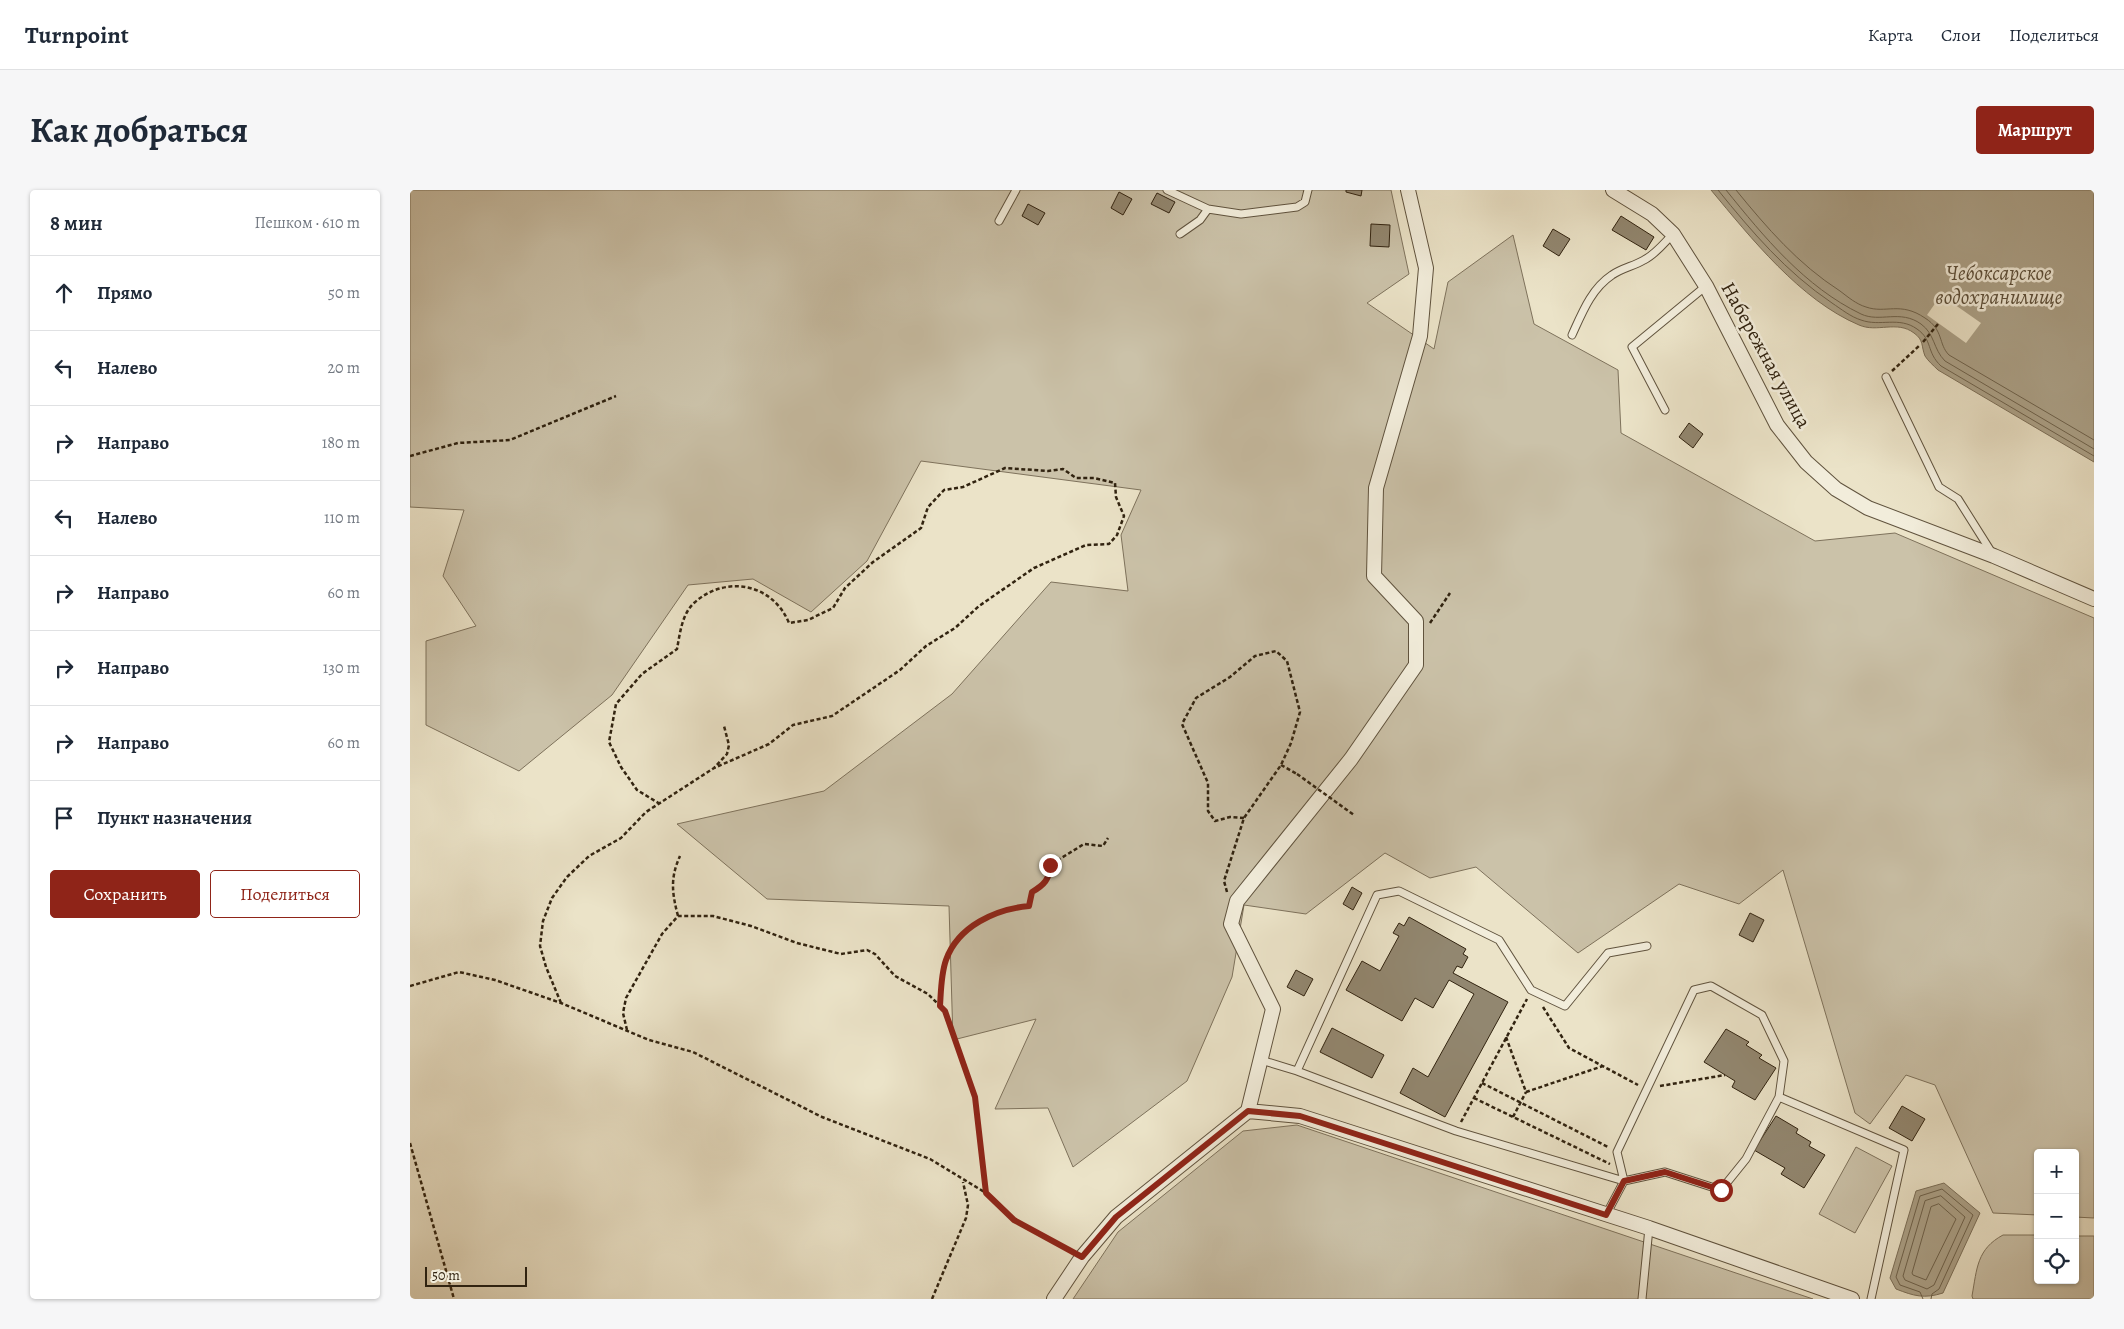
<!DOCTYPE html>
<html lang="ru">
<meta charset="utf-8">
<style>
body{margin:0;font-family:Alegreya,serif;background:#f6f6f7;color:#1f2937}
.controls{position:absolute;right:15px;bottom:15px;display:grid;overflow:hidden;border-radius:5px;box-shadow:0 1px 4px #0004}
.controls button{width:45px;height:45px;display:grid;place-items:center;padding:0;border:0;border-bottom:1px solid #e0e1e3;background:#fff;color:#1f2937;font:25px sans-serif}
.scale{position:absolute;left:15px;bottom:12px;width:102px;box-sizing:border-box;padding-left:5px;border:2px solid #312310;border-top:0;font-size:14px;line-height:18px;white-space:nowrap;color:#312310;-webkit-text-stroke:4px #f2eddb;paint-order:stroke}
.stop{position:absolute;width:15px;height:15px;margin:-11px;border:4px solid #8f2418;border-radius:50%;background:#fff}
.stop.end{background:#8f2418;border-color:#fff;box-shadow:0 1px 5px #0008}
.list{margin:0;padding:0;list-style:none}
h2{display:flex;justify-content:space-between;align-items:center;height:65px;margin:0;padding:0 20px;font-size:21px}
h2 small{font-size:16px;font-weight:400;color:#747a83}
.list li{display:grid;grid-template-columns:32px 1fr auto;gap:15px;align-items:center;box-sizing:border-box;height:75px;padding:0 20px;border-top:1px solid #e0e1e3}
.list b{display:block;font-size:19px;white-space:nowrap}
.list em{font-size:16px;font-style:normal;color:#747a83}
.actions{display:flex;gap:10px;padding:15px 20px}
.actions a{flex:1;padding:11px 0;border:1px solid #8f2418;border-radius:5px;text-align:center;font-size:18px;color:#8f2418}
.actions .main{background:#8f2418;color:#fff}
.icon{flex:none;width:28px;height:28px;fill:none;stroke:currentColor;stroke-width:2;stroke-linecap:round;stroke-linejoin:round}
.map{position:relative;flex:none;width:1684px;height:1109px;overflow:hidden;border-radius:5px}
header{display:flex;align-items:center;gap:30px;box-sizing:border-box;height:70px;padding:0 25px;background:#fff;border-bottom:1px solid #e0e1e3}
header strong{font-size:24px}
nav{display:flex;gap:28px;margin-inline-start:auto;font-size:18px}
.intro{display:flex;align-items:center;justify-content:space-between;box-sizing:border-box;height:120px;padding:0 30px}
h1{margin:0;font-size:35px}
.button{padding:12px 22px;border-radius:5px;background:#8f2418;color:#fff;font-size:18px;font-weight:700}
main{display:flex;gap:30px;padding:0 30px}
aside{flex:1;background:#fff;border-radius:5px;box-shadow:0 1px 4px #0004}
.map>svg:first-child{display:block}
.green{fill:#cbc2a9;stroke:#7e725c}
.water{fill:#aca289;stroke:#7b6f59}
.pier{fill:#ebe3c8}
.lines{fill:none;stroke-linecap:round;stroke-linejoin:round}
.shore{stroke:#6e624c;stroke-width:1}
.building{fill:#928770;stroke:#312310}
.lane-casing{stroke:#60533e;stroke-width:9}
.street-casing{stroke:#60533e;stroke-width:16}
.path{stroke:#312310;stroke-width:2.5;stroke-dasharray:4 2.5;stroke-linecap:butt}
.lane{stroke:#f2eddb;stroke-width:7}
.street{stroke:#f2eddb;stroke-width:14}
.path-bridge{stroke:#312310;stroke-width:2.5;stroke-dasharray:4 2.5;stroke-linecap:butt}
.route{stroke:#8f2418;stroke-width:6}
.labels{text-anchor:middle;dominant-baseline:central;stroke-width:5;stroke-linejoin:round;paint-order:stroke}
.street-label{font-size:20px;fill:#312310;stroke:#f2eddb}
.water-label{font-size:21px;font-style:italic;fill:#5c4f3a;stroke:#f2eddb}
</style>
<header>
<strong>Turnpoint</strong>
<nav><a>Карта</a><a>Слои</a><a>Поделиться</a></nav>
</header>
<div class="intro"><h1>Как добраться</h1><a class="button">Маршрут</a></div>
<main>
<aside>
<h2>8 мин<small>Пешком · 610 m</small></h2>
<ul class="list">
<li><svg class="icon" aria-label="ahead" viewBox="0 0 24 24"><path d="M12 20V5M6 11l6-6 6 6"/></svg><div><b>Прямо</b></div><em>50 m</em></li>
<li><svg class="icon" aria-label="left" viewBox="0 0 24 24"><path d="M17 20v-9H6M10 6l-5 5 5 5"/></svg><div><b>Налево</b></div><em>20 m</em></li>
<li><svg class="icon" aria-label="right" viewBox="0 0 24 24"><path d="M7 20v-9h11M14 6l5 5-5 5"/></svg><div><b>Направо</b></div><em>180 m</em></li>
<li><svg class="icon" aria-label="left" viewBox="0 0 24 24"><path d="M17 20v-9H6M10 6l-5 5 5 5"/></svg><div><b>Налево</b></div><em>110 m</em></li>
<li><svg class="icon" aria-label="right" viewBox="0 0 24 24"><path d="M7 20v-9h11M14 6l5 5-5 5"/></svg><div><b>Направо</b></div><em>60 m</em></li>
<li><svg class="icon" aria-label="right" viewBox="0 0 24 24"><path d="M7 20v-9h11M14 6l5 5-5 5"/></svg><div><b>Направо</b></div><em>130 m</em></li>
<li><svg class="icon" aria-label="right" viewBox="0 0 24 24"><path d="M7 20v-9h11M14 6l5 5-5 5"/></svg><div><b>Направо</b></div><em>60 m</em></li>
<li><svg class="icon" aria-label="arrive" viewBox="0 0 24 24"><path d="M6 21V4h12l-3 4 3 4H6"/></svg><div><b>Пункт назначения</b></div></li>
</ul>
<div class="actions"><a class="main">Сохранить</a><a>Поделиться</a></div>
</aside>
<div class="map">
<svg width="1684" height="1109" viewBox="0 0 1684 1109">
<rect width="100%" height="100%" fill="#ebe3c8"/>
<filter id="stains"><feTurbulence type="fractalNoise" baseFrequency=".004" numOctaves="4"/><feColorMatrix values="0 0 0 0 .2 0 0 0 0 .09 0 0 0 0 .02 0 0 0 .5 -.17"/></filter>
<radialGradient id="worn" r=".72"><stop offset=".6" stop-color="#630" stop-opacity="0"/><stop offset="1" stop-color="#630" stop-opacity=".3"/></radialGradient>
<path class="green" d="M0,0h981l18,84 -42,29 67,46 14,-67 65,-47 21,89 84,46 3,63 194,108 80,-8 199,85v600l-19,-1v-64h-37v62l-45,-2 -58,-128 -29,-10 -36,49 -15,-11 -72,-243 -44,34 -60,-20 -101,69 -102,-86 -46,11 -45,-25 -79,61 -62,-9 -12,72 -45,104 -114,86 -25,-59 -53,1 41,-90 -83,21 -4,-134 -182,-7 -90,-75 147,-33 128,-97 99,-112 77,9 -7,-56 20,-45 -220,-29 -54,100 -56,51 -58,-33 -65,6 -76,110 -93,76 -93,-46v-84l50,-15 -33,-50 21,-66 -54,-3z
M887,935l516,174h-740l45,-67 125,-101z
M1446,957l36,19 -37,67 -36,-19z
M1593,1045h35v45h37v-44h19v63h-121l-1,-3c5,-28 5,-47 31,-61z"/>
<path class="water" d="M1301,0h383v272l-156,-92c-4,-4 -10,-9 -13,-14 -4,-10 -1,-16 -11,-23 -17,-13 -37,0 -55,-8 -59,-25 -108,-87 -148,-135z
M1534,993l36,30 -37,80c-19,6 -29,3 -47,-4l-6,-11 26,-87z"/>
<path class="pier" d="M1531,105l40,28 -15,20 -39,-28z"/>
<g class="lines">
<path class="shore" d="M1308,0c34,42 68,82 114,113 9,6 19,14 29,17 19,7 38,-4 56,9 16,11 9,23 24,37l153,90
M1316,0c38,47 79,97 135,124 19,9 39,-5 60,10 14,10 12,25 24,37l149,88
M1326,0c31,38 62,74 104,101 8,6 16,13 26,16 20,7 34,-6 59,11 19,12 13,26 24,37l145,85
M1531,1006l24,21 -31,68 -7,4 -22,-9 -2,-4 22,-75z
M1529,1014l17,15 -30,61 -13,-5 -1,-2 19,-66z
M1513,1109l-3,-7 -20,-7 -4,-8 24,-81 22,-7 31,26 -34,74 -7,5 -1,5"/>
</g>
<path class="building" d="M936,0h16l-1,6 -15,-4z
M709,2l13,7 -9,16 -12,-7z
M747,3l18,9 -6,11 -18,-9z
M618,14l17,9 -7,12 -16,-9z
M1211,26l33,21 -8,13 -34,-20z
M961,34l19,1 -1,22 -19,-1z
M1143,39l17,10 -11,17 -16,-10z
M1279,233l14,11 -10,14 -14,-11z
M942,697l10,6 -9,17 -10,-6z
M1340,723l14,7 -11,22 -14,-7z
M999,727l57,32 -3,5 5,3 -6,11 -5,-2 -4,7 55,29 -63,115 -45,-24 13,-25 15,9 46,-83 -25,-14 -16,28 -18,-10 -13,23 -56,-31 16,-29 18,10 19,-35 -6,-3 6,-10 5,3z
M886,780l17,9 -9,17 -17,-9z
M922,838l52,27 -12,23 -52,-26z
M1316,839l23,13 -3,3 16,10 -3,3 17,10 -21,32 -23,-13 3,-6 -31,-19z
M1492,916l23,13 -13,22 -23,-13z
M1366,926l22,13 -2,4 15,9 -2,4 16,9 -21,33 -23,-14 4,-6 -31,-18z"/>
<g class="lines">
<defs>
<path id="lane" d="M757,0l41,19 33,5 56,-7 8,-5 3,-12
M589,31l17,-31
M770,44l20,-14 8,-11
M1162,145c10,-22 19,-46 40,-60 10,-7 22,-9 32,-15 12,-6 20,-17 29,-26
M1476,187l53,110 19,12 34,54
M1255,220l-33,-63 74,-61
M1301,796l51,29 22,46 -5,36 -33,62 -25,31 -56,-18 -41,9 -7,-29 77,-162z
M851,870l36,11 159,60 168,50 -18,34
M887,881l80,-176 22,-4 100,49 32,50 34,16 43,-53 39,-7
M1369,907l125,53 -33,149
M1232,1109l7,-71"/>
<path id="street" d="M1203,0l39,24 21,20 33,52 71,139 29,37 30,27 32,19 126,48 100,43
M838,921l25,-102 -42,-85 6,-23 114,-142 65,-94v-44l-42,-45 2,-88 44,-152 6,-68 -18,-78
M644,1109l28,-42 34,-40 132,-106 52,5 349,112 203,71"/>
</defs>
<use href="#lane" class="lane-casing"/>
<use href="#street" class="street-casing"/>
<path class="path" d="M1513,152l15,-18
M1482,181l27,-25
M0,266l48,-13 52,-3 106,-44
M1020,433l20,-30
M871,575l16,9
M250,614l-23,-14 -16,-23 -12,-25 7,-38 26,-30 35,-25c3,-16 5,-35 17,-46 32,-29 79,-19 95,20l19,-3 25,-12 12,-20 28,-26 48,-34 7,-21 16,-17 19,-3 42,-19 43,3 15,-2 13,9h18l21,5 1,14 8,19 -7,19 -8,9 -23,1 -52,23 -55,38 -24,22 -29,18 -26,24 -68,46 -39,9 -24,19 -55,24
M817,702l-3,-11 20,-63 37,-53 10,-22 9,-31 -13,-51 -11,-10 -21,5 -25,21 -34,21 -14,26 26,59v28l7,10 15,-4 14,1
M268,726c-6,-23 -8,-38 2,-60
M0,796l49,-14 36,8 66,23 88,37 44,12 129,65 108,42 56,34 28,27 57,31
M151,813l-15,-36 -6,-21 3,-25 9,-23 15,-21 22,-21 32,-18 25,-26 68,-44 13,-14 2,-9 -5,-19
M530,816c1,-15 1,-32 6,-46 12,-34 50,-51 83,-54l3,-14c12,-7 18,-13 18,-27l34,-21 19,2 5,-8
M1133,817l26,41 69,37
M217,840l-4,-17 3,-15 36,-64 16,-18h35l38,10 46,17 44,11 26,-4 8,4 20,22 33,18 17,17 30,86 11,96
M1096,847l20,55 77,-26
M1072,893l126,64
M1250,896l65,-11
M1064,908l136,66
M1103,927l13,-25
M1051,932l66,-123
M0,953l44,156
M522,1109l34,-81 2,-13 -5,-23"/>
<use href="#lane" class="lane"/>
<use href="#street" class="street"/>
<path class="path-bridge" d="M887,584l57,41"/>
</g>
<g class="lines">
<path class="route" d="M640,675c0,14 -6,20 -18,27l-3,14c-33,3 -71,20 -83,54 -5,14 -5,31 -6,46l5,5 30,86 11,96 28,27 68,37 34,-40 132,-106 52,5 306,99 18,-34 41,-9 56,18"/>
</g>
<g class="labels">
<g class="street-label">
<text transform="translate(1356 165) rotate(61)">Набережная улица</text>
</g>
<g class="water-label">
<text x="1589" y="83">Чебоксарское<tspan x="1589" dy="24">водохранилище</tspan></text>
</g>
</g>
<rect width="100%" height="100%" filter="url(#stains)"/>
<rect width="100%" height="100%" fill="url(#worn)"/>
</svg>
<div class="controls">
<button>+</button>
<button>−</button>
<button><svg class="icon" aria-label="locate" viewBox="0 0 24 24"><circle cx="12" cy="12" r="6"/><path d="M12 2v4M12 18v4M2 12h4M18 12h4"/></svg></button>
</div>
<div class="scale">50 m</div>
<div class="stop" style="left:1311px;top:1000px"></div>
<div class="stop end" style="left:640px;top:675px"></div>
</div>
</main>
